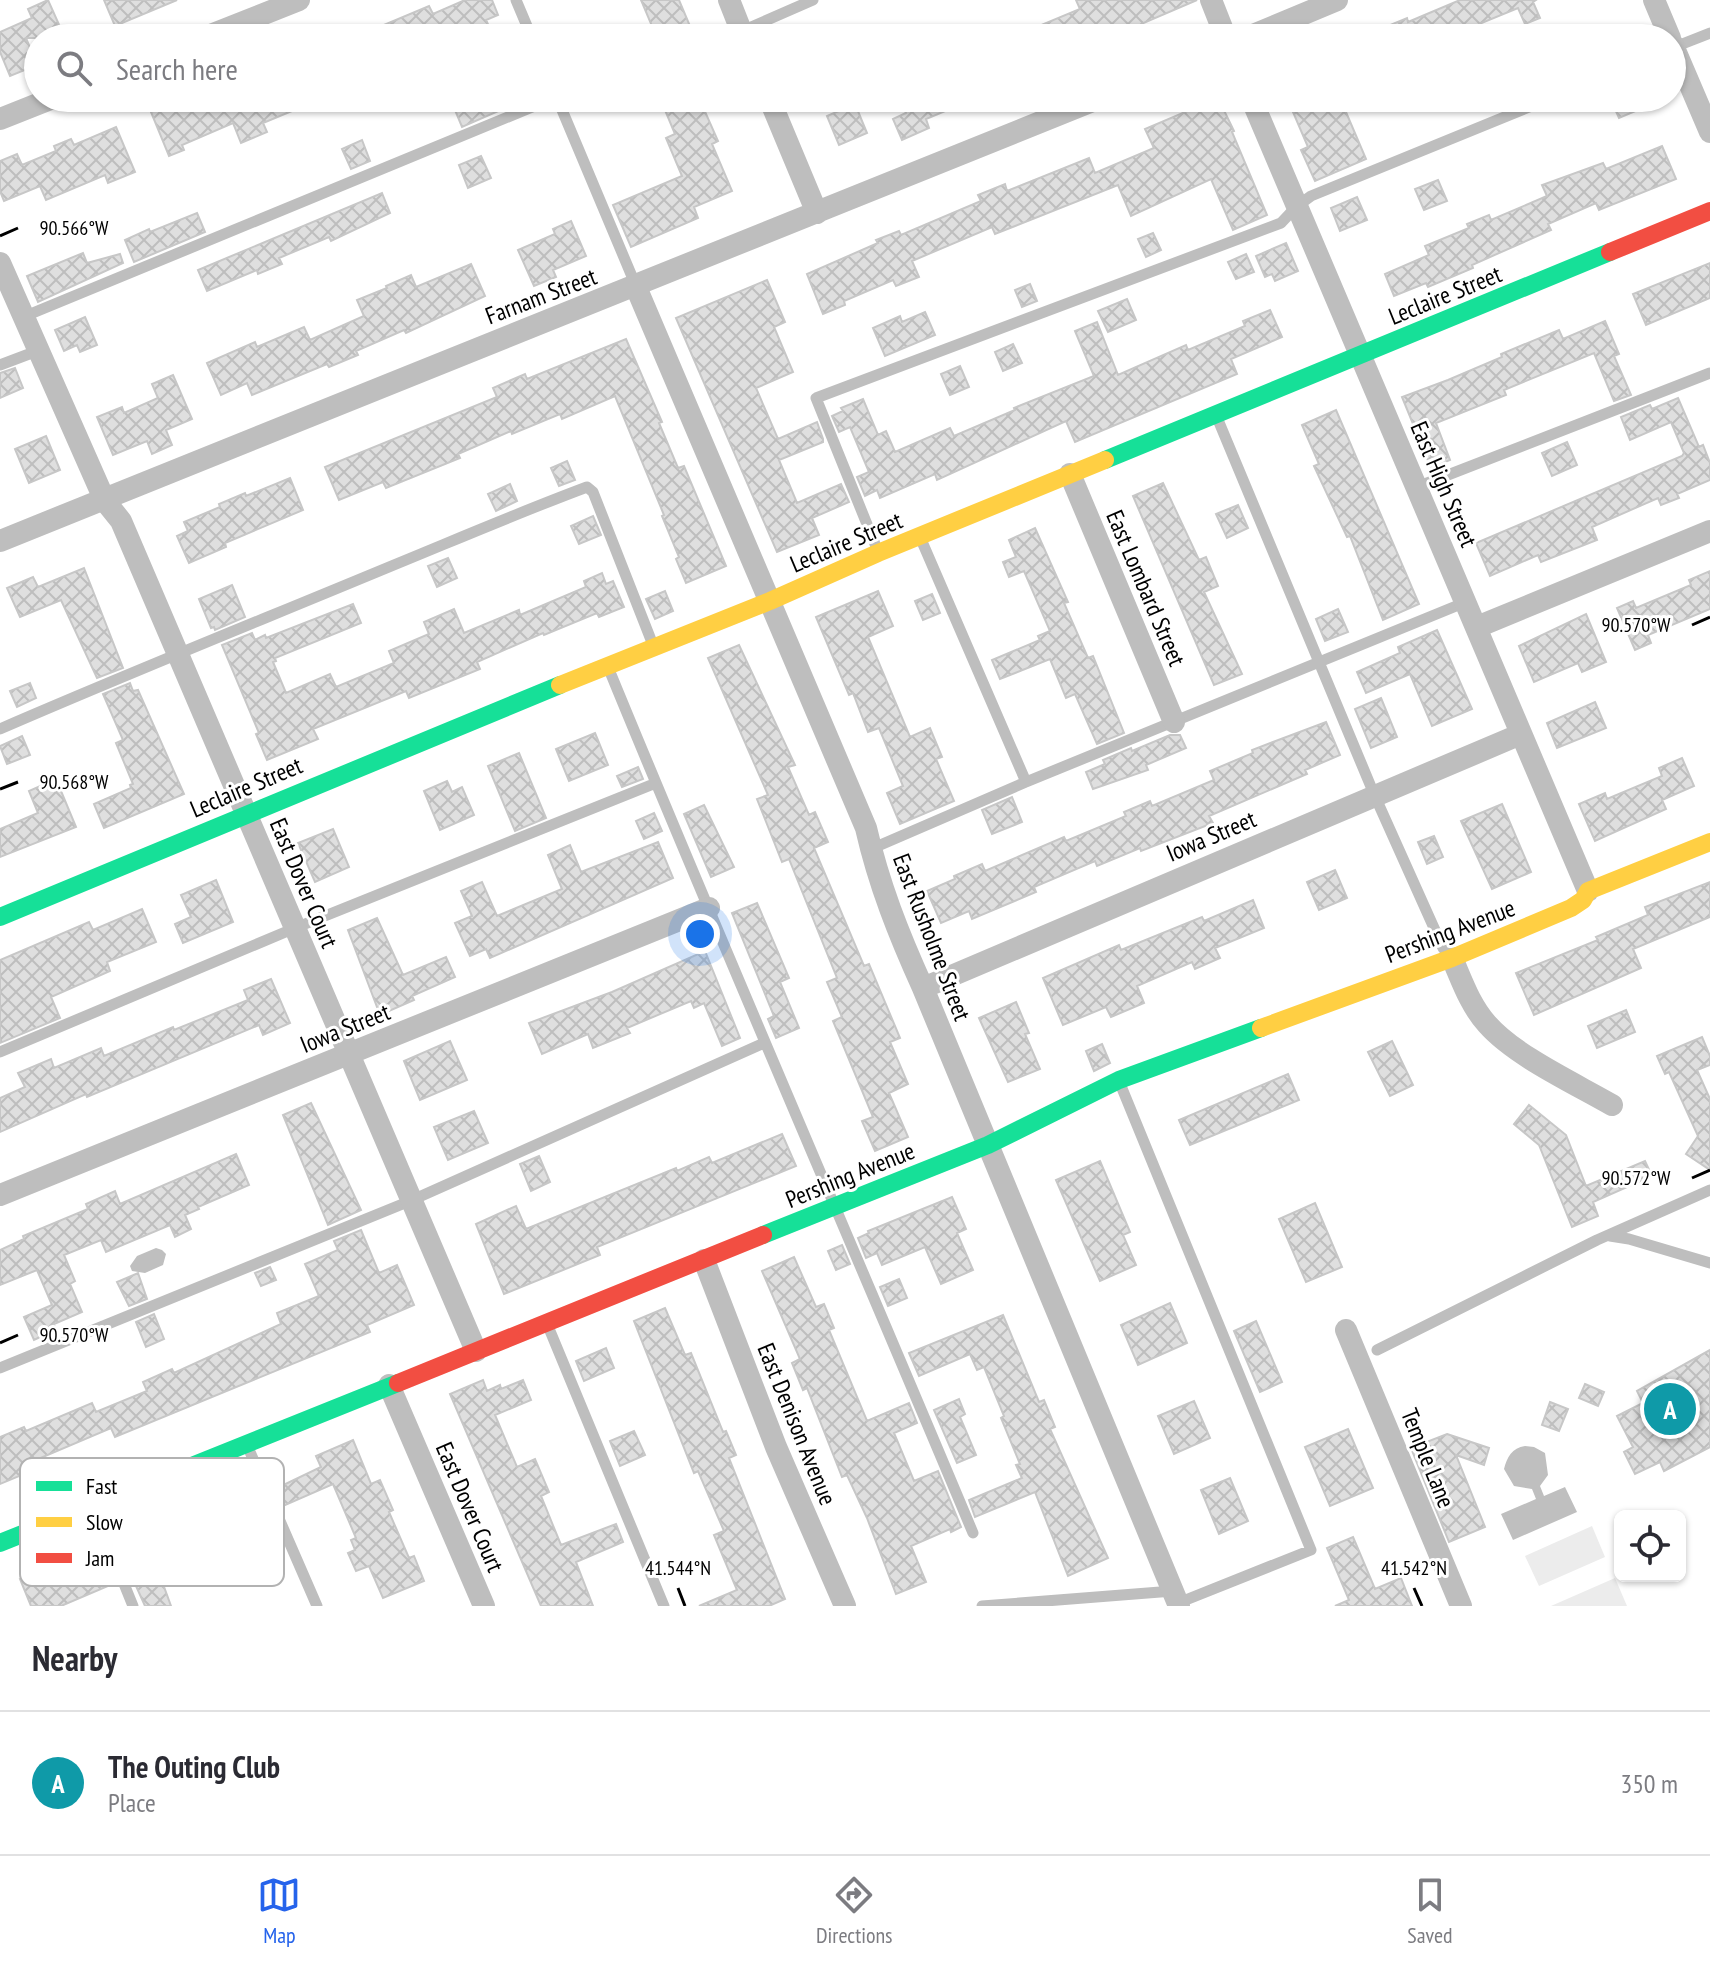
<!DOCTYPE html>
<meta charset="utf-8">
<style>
body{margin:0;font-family:"PT Sans Narrow",sans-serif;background:#f7f7f7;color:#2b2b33}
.controls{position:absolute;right:24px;bottom:24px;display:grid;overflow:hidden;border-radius:12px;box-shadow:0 2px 6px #0004}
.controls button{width:72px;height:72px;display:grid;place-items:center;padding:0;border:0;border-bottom:2px solid #e1e1e2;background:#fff;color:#2b2b33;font:40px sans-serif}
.you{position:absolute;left:700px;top:934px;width:28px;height:28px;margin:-20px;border:6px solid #fff;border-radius:50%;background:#1a73e8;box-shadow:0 0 0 12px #1a73e833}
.badge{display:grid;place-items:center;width:52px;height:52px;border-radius:50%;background:#2563eb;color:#fff;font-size:26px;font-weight:700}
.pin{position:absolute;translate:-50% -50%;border:4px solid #fff;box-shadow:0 2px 8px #0006}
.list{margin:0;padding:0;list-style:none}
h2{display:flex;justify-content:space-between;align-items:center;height:104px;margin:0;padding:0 32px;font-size:34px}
h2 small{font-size:26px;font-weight:400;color:#7c7c81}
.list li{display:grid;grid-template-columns:52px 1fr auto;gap:24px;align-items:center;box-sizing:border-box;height:144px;padding:0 32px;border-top:2px solid #e1e1e2}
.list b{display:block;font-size:30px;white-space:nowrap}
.list p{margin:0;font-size:26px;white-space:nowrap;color:#7c7c81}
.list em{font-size:26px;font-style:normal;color:#7c7c81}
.icon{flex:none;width:44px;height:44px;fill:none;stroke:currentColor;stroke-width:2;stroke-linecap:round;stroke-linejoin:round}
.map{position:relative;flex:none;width:1710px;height:1606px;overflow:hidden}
.search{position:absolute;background:#fff;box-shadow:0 2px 6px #0004;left:24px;right:24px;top:24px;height:88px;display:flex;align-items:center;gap:20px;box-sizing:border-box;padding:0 28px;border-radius:44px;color:#7c7c81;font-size:30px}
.sheet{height:248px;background:#fff}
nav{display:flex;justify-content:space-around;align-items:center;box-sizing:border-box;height:112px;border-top:2px solid #e1e1e2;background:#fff;font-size:22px;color:#7c7c81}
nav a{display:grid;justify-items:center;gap:4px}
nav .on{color:#2563eb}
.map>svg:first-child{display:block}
.pitch{fill:#ececec}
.water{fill:#bfbfbf}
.building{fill:url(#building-cross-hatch);stroke:#c7c7c7;stroke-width:2}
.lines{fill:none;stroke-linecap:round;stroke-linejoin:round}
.lane{stroke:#bebebe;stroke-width:11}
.street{stroke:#bebebe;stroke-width:22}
.fast{stroke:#16e098;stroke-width:18}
.slow{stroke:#ffcf43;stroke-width:18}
.jam{stroke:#f24e42;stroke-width:18}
.ticks{fill:none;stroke:#000;stroke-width:3}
.labels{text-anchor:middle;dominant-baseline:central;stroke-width:6;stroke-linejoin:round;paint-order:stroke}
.street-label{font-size:24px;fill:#000;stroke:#fff}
.key{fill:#fff;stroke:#b2b2b2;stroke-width:2}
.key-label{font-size:22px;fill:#000}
.ticks-label{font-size:20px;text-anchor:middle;fill:#000;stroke:#fff;stroke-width:6;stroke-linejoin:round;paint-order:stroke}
</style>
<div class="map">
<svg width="1710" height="1606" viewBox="0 0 1710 1606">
<defs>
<pattern id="building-cross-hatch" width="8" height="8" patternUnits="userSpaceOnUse" patternTransform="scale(2)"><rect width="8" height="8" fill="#dfdfdf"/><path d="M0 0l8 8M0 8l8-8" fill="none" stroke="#bebebe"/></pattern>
</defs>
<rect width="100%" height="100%" fill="#fff"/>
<path class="pitch" d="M1592,1526l13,31 -66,29 -14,-30z
M1615,1578l12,28h-76z"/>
<path class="water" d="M156,1248l6,2 4,4 -3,11 -18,8 -13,-2 -2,-5 7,-10z
M1525,1446l9,1 11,6 3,22 -8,11 4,10 21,-9 12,25 -64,28 -12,-26 35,-15 -4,-10 -18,-3 -10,-17c3,-12 8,-21 21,-23z"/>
<path class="building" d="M48,0l17,38h-39l11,27 -27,11 -10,-24v-20l32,-14 -4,-9z
M104,0h73l-62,26z
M465,0h27l6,15 -12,5 6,13 -13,5h-126l76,-32 4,8z
M641,0h38l16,38h-38z
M1076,0h121l-56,24 1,4 -24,10h-108l70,-29z
M1460,0h76l-3,2 7,16 -15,6 -7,-16 -39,16 4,10 -9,4h-21l-3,-7 -17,7h-74l48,-20 1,4z
M185,98h138l-60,25 4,9 -26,11 -8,-20 -51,22 2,5 -15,6 -18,-44z
M482,98h46l-66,29 -7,-17z
M660,98h39l19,43 -6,3 20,47 -38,16 4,11 -67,29 -18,-42 69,-29 -16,-38 9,-4z
M900,98h76l-50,21 3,9 -27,12 -9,-21 13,-6z
M1218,98l16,33 -2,1 35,83 -34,15 -22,-51 -80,37 -13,-31 -123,49 -3,-7 -80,34 7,16 -23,9 -3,-6 -49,21 1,4 -22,9 -16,-40 71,-31 -2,-3 23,-9 2,4 80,-34 -3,-6 27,-11 2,7 82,-33 6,15 59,-25 -9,-19z
M1287,98h53l26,61 -51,22 -14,-31 7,-3z
M1610,98h56l-47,20z
M855,104l12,29 -28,12 -12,-29z
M116,127l19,45 -27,11 -3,-8 -59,25 -6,-14 -36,15 -4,-10v-30l17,-7 5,11 34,-14 -2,-5 17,-7 3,6z
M362,140l8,21 -19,8 -9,-20z
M1662,146l14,33 -77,31 -3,-7 -48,21 3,6 -79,35 1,3 -45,19 -2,-4 -32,13 -9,-22 44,-19 -4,-9 44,-18 -2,-4 22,-9 2,5 56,-24 -5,-11 61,-22 3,6z
M481,156l10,22 -23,10 -9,-23z
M1438,180l9,21 -23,9 -9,-21z
M382,193l8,20 -59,28 -2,-4 -50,21 3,6 -24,10 -1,-4 -50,21 -9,-21z
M1357,197l10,23 -27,11 -9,-23z
M197,213l8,19 -71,30 -9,-22 24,-11 1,3z
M571,221l15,35 -33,14 3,7 -22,9 -16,-36 37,-16 -2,-5z
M1153,233l8,17 -15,7 -8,-18z
M1286,243l12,28 -23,10 -3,-7 -7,3 -9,-21z
M83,253l4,10 33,-9 3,9 -85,39 -11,-26z
M1246,254l8,18 -18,7 -8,-17z
M1710,263v35l-64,27 -13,-31z
M471,264l14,32 -79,37 -2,-3 -48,21 2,4 -29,12 -2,-3 -75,31 -5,-12 -26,12 -14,-32 48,-21 2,5 47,-20 6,13 54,-24 -7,-16 30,-12 -1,-2 25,-11 5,12z
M767,280l18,42 -11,5 19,45 -37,16 22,51 39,-17 6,17v3l-44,18 18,43 44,-19 8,18 -37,16 7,17 -42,17 -101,-234z
M1030,284l7,17 -15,6 -7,-17z
M1127,299l9,21 -28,12 -10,-21z
M1270,310l12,27 -51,22 6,15 -162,68 -9,-21 -129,59 -2,-6 -55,24 -3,-8 -12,6 -8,-19 12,-5 -19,-45 -11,5 -7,-16 11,-5 -2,-3 22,-9 15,36 8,-4 9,21 55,-24 4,8 61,-26 -1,-2 80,-32 -19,-45 22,-9 21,53 68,-30 2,5 57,-24 -2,-5z
M925,312l10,23 -50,21 -12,-28 27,-12 2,6z
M85,317l12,28 -17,7 -3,-7 -13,6 -9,-21z
M1605,321l14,33 -5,2 17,39 -17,6 -20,-48 -90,37 2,5 -70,28 14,37 -19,8 -29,-71 46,-17 54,-23 -1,-3 58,-24 4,9z
M626,339l36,83 -3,1 19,45 6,-2 42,100 -40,17 -10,-24 3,-2 -17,-41 2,-1 -49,-119 -53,23 -2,-5 -48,20 -1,-3 -53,23 2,4 -74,30 -3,-6 -44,18 -14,-33 172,-70 -4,-9 32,-14 2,5z
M1013,344l9,19 -19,8 -8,-19z
M960,366l9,21 -19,8 -9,-21z
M15,368l8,20 -23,10v-25z
M173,375l19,44 -26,11 6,15 -20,9 -5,-13 -34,14 -16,-38 25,-10 2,6 34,-15 -6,-14z
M1678,398l21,49 4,-2 7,18v17l-33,14 2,4 -18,7 -3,-7 -66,29 5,13 -56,22 -3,-7 -48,21 -14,-33 206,-87 2,-3 -13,-31 -41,18 -9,-23 29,-12 2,4z
M1336,410l83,194 -36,16 -33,-84 -3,1 -33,-71 5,-2 -17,-39z
M46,436l14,34 -31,13 -14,-34z
M1567,442l10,23 -25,11 -10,-23z
M567,461l8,19 -16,6 -8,-18z
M290,478l13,32 -78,33 1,4 -37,16 -12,-27 11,-5 -4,-9 36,-15 -1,-3 26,-11 1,3z
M1163,483l36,77 7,-3 12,29 -14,6 38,82 -28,11 -81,-189z
M510,484l7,17 -21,10 -8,-17z
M1238,505l10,23 -21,10 -11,-24z
M593,516l8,19 -22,9 -8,-18z
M1035,528l33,74 -4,1 24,55 5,-2 31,77 -27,11 -22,-50 -9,4 -16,-39 -50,20 -8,-19 48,-20 -2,-4 12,-5 -26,-60 -15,6 -6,-15 13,-5 -7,-17z
M448,558l9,20 -20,9 -9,-21z
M84,568l39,100 -26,10 -36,-78 -41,17 -13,-29 26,-11 5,10z
M1710,571v38l-62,26 3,8 -16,7 -18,-42 16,-7 3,7 55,-23 -2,-5z
M602,573l4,11 7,-3 11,26 -25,10 -2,-4 -53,22 -1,-2 -66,29 3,7 -71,29 -3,-7 -93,38 5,10 -51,21 -11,-26 3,-1 -37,-88 30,-12 3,7 10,-5 1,3 87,-34 8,19 -86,35 1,3 -3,1 13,31 44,-19 6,13 58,-24 -5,-12 40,-17 -5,-12 30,-13 10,24 55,-23 1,5 66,-28 -2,-6z
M232,585l13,32 -30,13 -1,-3 -3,1 -12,-29z
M665,591l8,20 -18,8 -9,-20z
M878,591l15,35 -25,11 42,100 20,-9 12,29 -6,2 18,42 -54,23 -13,-31 16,-7 -24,-58 -11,4 -15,-39 -4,2 -33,-78z
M932,594l8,19 -17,7 -8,-19z
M1338,609l10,23 -23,9 -9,-22z
M1586,614l20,48 -24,10 -4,-9 -44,19 -15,-36z
M1437,630l35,79 -40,17 -22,-52 -44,19 -9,-21 43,-19 -2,-6z
M739,645l56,120 -7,2 21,48 6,-3 13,30 -14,6 50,118 5,-2 31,74 -10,4 18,42 -19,9 19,44 -33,14 -13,-30 11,-4 -40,-96 9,-4 -15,-35 10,-4 -48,-119 -7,3 -25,-63 11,-4 -60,-137z
M30,683l6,15 -19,9 -7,-16z
M130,683l3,8 5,-1 46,104 -80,34 -10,-24 37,-16 -1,-3 3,-1 -17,-41 7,-3 -20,-46z
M1381,698l16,39 -26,11 -16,-39z
M1595,702l11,26 -49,20 -10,-25z
M1326,722l14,33 -35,15 2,4 -98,42 4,7 -72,28 -1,-3 -43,18 -2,-5 -61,26 2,5 -64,27 -3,-8 -28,12 -14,-32 28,-12 -1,-3 28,-12 3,7 79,-34 2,4 60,-25 -2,-4 26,-11 2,5 62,-26 -4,-9 43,-18 -1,-3z
M595,733l13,32 -39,16 -13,-32z
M1170,735h10l6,13 -40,17 2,5 -55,19 -7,-17 19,-8 -2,-4 28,-12 1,3z
M22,736l8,19 -23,9 -7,-18z
M519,753l27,65 -31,13 -27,-65z
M1682,758l12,28 -32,14 4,9 -71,32 -16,-37 26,-11 2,6 55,-23 -3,-8z
M638,767l5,12 -21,8 -5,-11z
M56,779l20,48 -76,30v-28l38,-16 -9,-22z
M447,781l5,11 10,-5 12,28 -34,15 -16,-39z
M1012,797l10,25 -30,12 -10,-24z
M1502,804l29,68 -39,17 -31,-68z
M704,805l30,62 -23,10 -27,-63z
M654,813l8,18 -18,8 -8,-18z
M333,829l16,38 -34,15 -17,-39z
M1434,836l9,21 -16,7 -9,-22z
M658,842l15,36 -183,80 -4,-9 -16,7 -15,-33 17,-7 -11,-25 21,-9 15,34 65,-27 -14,-34 22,-10 11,27z
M1335,870l12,28 -28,12 -12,-28z
M216,880l17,42 -50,21 -8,-19 16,-7 -10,-22z
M1710,882v35l-77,32 8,19 -107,47 -18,-42 82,-33 -2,-3 52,-22 -3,-8z
M1253,900l11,28 -49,20 5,10 -25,11 -3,-7 -55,24 7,17 -33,14 -5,-10 -43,18 -20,-47 76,-33 2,5 81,-33 2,4z
M757,903l32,75 -9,4 19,46 -23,10 -8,-19 6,-3 -42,-103z
M142,909l14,33 -49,20 3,9 -59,26 9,21 -60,25v-83l89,-38 4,8z
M377,918l26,57 43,-18 9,20 -43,19 2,4 -34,15 -32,-85z
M705,951l35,87 -18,8 -18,-43 -10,5 -3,-7 -64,27 3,5 -37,15 -5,-14 -46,20 -13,-31 83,-31z
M271,979l19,44 -27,12 -4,-10 -172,72 -1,-3 -86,38v-34l25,-11 -7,-14 33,-14 3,9 47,-20 3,8 69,-29 1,3 74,-30 -4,-10z
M1016,1002l13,31 -4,1 15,35 -32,13 -29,-64z
M1626,1010l9,22 -38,16 -9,-22z
M1702,1037l8,19v9l-13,5 13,29v71l-24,-16 12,-18 -29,-64 -4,2 -8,-18z
M450,1041l17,39 -47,20 -16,-39z
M1392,1041l21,44 -23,11 -22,-44z
M1102,1044l8,19 -16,8 -8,-20z
M1288,1074l11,26 -109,45 -11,-25z
M311,1103l50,107 -33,15 -45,-110z
M1529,1105l37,30 20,51 59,-25 7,15 -59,26 5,14 -26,11 -33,-82 -25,-21z
M474,1111l14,32 -40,17 -14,-33z
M782,1134l14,32 -199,81 3,8 -96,39 -28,-70 40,-18 10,23 150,-61 1,3 32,-14 3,6z
M236,1154l13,31 -51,22 1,2 -14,6 6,14 -16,8 -5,-12 -64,27 -5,-12 -37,15 11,26 -5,3 12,28 -28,12 2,6 -22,10 -10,-23 28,-12 -15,-35 -37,15v-35l24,-11 -1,-3 65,-27 -2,-5 29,-13 5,13z
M539,1156l11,26 -19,9 -11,-27z
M1100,1161l30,71 -7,3 13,30 -36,16 -44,-101z
M952,1197l14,32 -9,4 16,37 -32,14 -16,-37 -43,18 -5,-12 -11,5 -8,-20 11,-5 -1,-2z
M1315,1203l27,64 -36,15 -27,-63z
M361,1230l18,43 18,-8 17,40 -47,20 3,7 -255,105 -4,-9 -73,31 3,8 -41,17v-47l24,-10 2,4 66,-28 4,9 51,-21 -4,-9 29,-13 2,4 107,-49 -4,-11 42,-17 -14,-32 33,-14 -4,-9z
M842,1245l8,19 -14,6 -8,-19z
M794,1257l22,50 8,-3 10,24 -5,2 38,91 42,-18 8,20 -23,10 20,48 24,-10 23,56 -10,5 -1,-3 -39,17 15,36 -30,12 -29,-76 -20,-43 -5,2 -35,-89 -4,2 -11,-27 8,-4 -38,-88z
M270,1267l6,13 -15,6 -6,-13z
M138,1273l9,26 -18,7 -12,-24z
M899,1279l8,19 -19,8 -8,-19z
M1170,1303l17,40 -49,22 -17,-40z
M665,1308l20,47 6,-2 32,79 3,-1 10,24 -7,3 56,141 -16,7h-70l38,-16 -23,-55 10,-4 -26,-60 -4,2 -60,-152z
M154,1314l10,25 -18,8 -10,-25z
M1003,1315l36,87 5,-2 11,27 -5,2 58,129 -40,18 -33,-84 -60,25 -6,-17 53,-22 -6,-13 4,-1 -19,-46 3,-2 -20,-49 -7,3 -7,-16 -51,22 -10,-23z
M1256,1321l26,61 -22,10 -26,-61z
M606,1348l8,20 -30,13 -8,-20z
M1710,1350v97l-46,24 -4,-9 -25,12 -11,-22 9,-5 -16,-31 26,-13 -6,-12z
M483,1380l4,11 13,-6 1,4 22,-9 8,20 -36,15 22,52 18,-8 14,33 -8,4 20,49 55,-21 7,18 -47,20 17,44h-52l-91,-212z
M1585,1384l19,8 -6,14 -19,-8z
M959,1399l6,15 -5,3 16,38 -19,8 -23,-53z
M1194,1401l16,37 -36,16 -16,-38z
M1550,1402l18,7 -9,22 -17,-6z
M1348,1429l25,59 -43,18 -25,-59z
M634,1431l11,24 -25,11 -10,-25z
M1447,1434l42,14 -5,17 -28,-10 29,72 -36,15 -38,-94z
M353,1440l18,44 9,-4 13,30 -4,2 20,46 5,-2 10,25 -41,17 -14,-32 -13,5 -8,-18 7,-3 -4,-10 5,-2 -23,-54 -50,22 -8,-17 46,-22 -5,-11z
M1230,1478l18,43 -29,13 -18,-44z
M240,1498l10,26 -95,38 16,44h-26l-27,-60 72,-31z
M1353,1537l22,52 26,-11 11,28h-77l14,-6 -22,-52z
M89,1549l4,8 9,-4 13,30 -54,23h-30l-11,-27z"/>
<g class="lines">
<path class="lane" d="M516,0l16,38
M742,31l71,-31
M1672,48l38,-15
M557,98l79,188
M23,317l531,-219
M0,365l37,-14
M1216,415l158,379 69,154 8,9
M1417,487l293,-114
M920,537l106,245
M877,549l-61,-151 465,-175 15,-16 15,-11 240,-98
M608,667c119,290 244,577 365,866
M0,729c129,-56 259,-108 389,-162 66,-27 131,-55 198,-80l6,5 60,153
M871,849l155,-67 440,-180
M0,1052l295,-124 361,-145
M1119,1081l192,469 -133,53
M1610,1236l19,3 81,24
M548,1326l116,280
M1377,1350l220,-110 113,-50
M0,1368l410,-167 354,-158
M247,1445l70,161
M93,1507l40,99
M982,1606l191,-15"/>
<path class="street" d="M729,0l15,38
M1211,0l15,38
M1654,0l16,38
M203,38l96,-38
M1246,38l91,-38
M1672,43l38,89
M769,98l48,115
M1251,98l337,793
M0,119l53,-21
M0,263l105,238 16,20 355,830
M636,287l230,541c13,57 33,107 57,160l256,618
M1070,474l104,248
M0,541l1100,-443
M1477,627l233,-96
M1452,958c10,23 18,47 35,66 28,32 87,59 125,81
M923,988l598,-254
M0,1195l709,-287
M704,1260l72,187 69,159
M1346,1330l115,276
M389,1385l95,221"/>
<path class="fast" d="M1105,460l505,-208
M0,917l560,-232
M763,1235l225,-90 131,-65 142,-52
M0,1543l398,-160"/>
<path class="slow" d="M560,685l210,-84 108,-48 227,-93
M1261,1028l191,-70 119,-50 12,-8 5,-9 122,-49"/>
<path class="jam" d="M1610,252l100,-41
M398,1383l365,-148"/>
</g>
<path class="ticks" d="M0,236l18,-8M1692,625l18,-8M0,789l18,-7M1692,1178l18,-8M0,1343l18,-8M678,1588l7,18M1414,1588l8,18"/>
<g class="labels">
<g class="street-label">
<text transform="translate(1445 295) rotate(-22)">Leclaire Street</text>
<text transform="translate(541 296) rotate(-21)">Farnam Street</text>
<text transform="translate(1444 484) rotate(67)">East High Street</text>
<text transform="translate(846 542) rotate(-23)">Leclaire Street</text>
<text transform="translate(1146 588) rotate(67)">East Lombard Street</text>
<text transform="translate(246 787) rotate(-23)">Leclaire Street</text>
<text transform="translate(1211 836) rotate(-23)">Iowa Street</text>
<text transform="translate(304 883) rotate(67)">East Dover Court</text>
<text transform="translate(1450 931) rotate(-21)">Pershing Avenue</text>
<text transform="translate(932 937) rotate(69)">East Rusholme Street</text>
<text transform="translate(345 1028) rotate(-22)">Iowa Street</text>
<text transform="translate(850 1175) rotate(-22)">Pershing Avenue</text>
<text transform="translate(797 1424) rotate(68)">East Denison Avenue</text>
<text transform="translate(1428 1458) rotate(68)">Temple Lane</text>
<text transform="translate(470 1507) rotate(67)">East Dover Court</text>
</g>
</g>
<rect x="20" y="1458" width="264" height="128" rx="12" class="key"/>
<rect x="36" y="1481" width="36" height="10" fill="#16e098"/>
<rect x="36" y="1517" width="36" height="10" fill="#ffcf43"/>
<rect x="36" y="1553" width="36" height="10" fill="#f24e42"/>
<g class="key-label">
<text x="86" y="1494">Fast</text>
<text x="86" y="1530">Slow</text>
<text x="86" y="1566">Jam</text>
</g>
<g class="ticks-label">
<text x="74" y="235">90.566°W</text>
<text x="1636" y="632">90.570°W</text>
<text x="74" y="789">90.568°W</text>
<text x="1636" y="1185">90.572°W</text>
<text x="74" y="1342">90.570°W</text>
<text x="678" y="1575">41.544°N</text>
<text x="1414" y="1575">41.542°N</text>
</g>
</svg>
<div class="controls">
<button><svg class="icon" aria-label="locate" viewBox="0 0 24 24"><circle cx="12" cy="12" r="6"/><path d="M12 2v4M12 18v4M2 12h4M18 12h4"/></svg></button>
</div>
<div class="you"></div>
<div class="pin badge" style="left:1670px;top:1409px;background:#0f9aa8">A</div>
<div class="search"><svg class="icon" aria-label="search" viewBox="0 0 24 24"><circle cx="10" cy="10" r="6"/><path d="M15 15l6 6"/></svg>Search here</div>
</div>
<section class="sheet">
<h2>Nearby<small></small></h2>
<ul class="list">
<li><span class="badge" style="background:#0f9aa8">A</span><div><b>The Outing Club</b><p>Place</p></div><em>350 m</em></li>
</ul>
</section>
<nav>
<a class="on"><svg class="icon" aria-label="map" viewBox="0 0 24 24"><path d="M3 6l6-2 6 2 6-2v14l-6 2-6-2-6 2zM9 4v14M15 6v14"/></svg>Map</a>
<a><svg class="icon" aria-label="directions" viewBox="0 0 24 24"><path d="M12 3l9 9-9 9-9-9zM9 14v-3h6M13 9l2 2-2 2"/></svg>Directions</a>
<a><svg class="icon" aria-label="saved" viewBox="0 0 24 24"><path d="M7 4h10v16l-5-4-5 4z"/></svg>Saved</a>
</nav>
